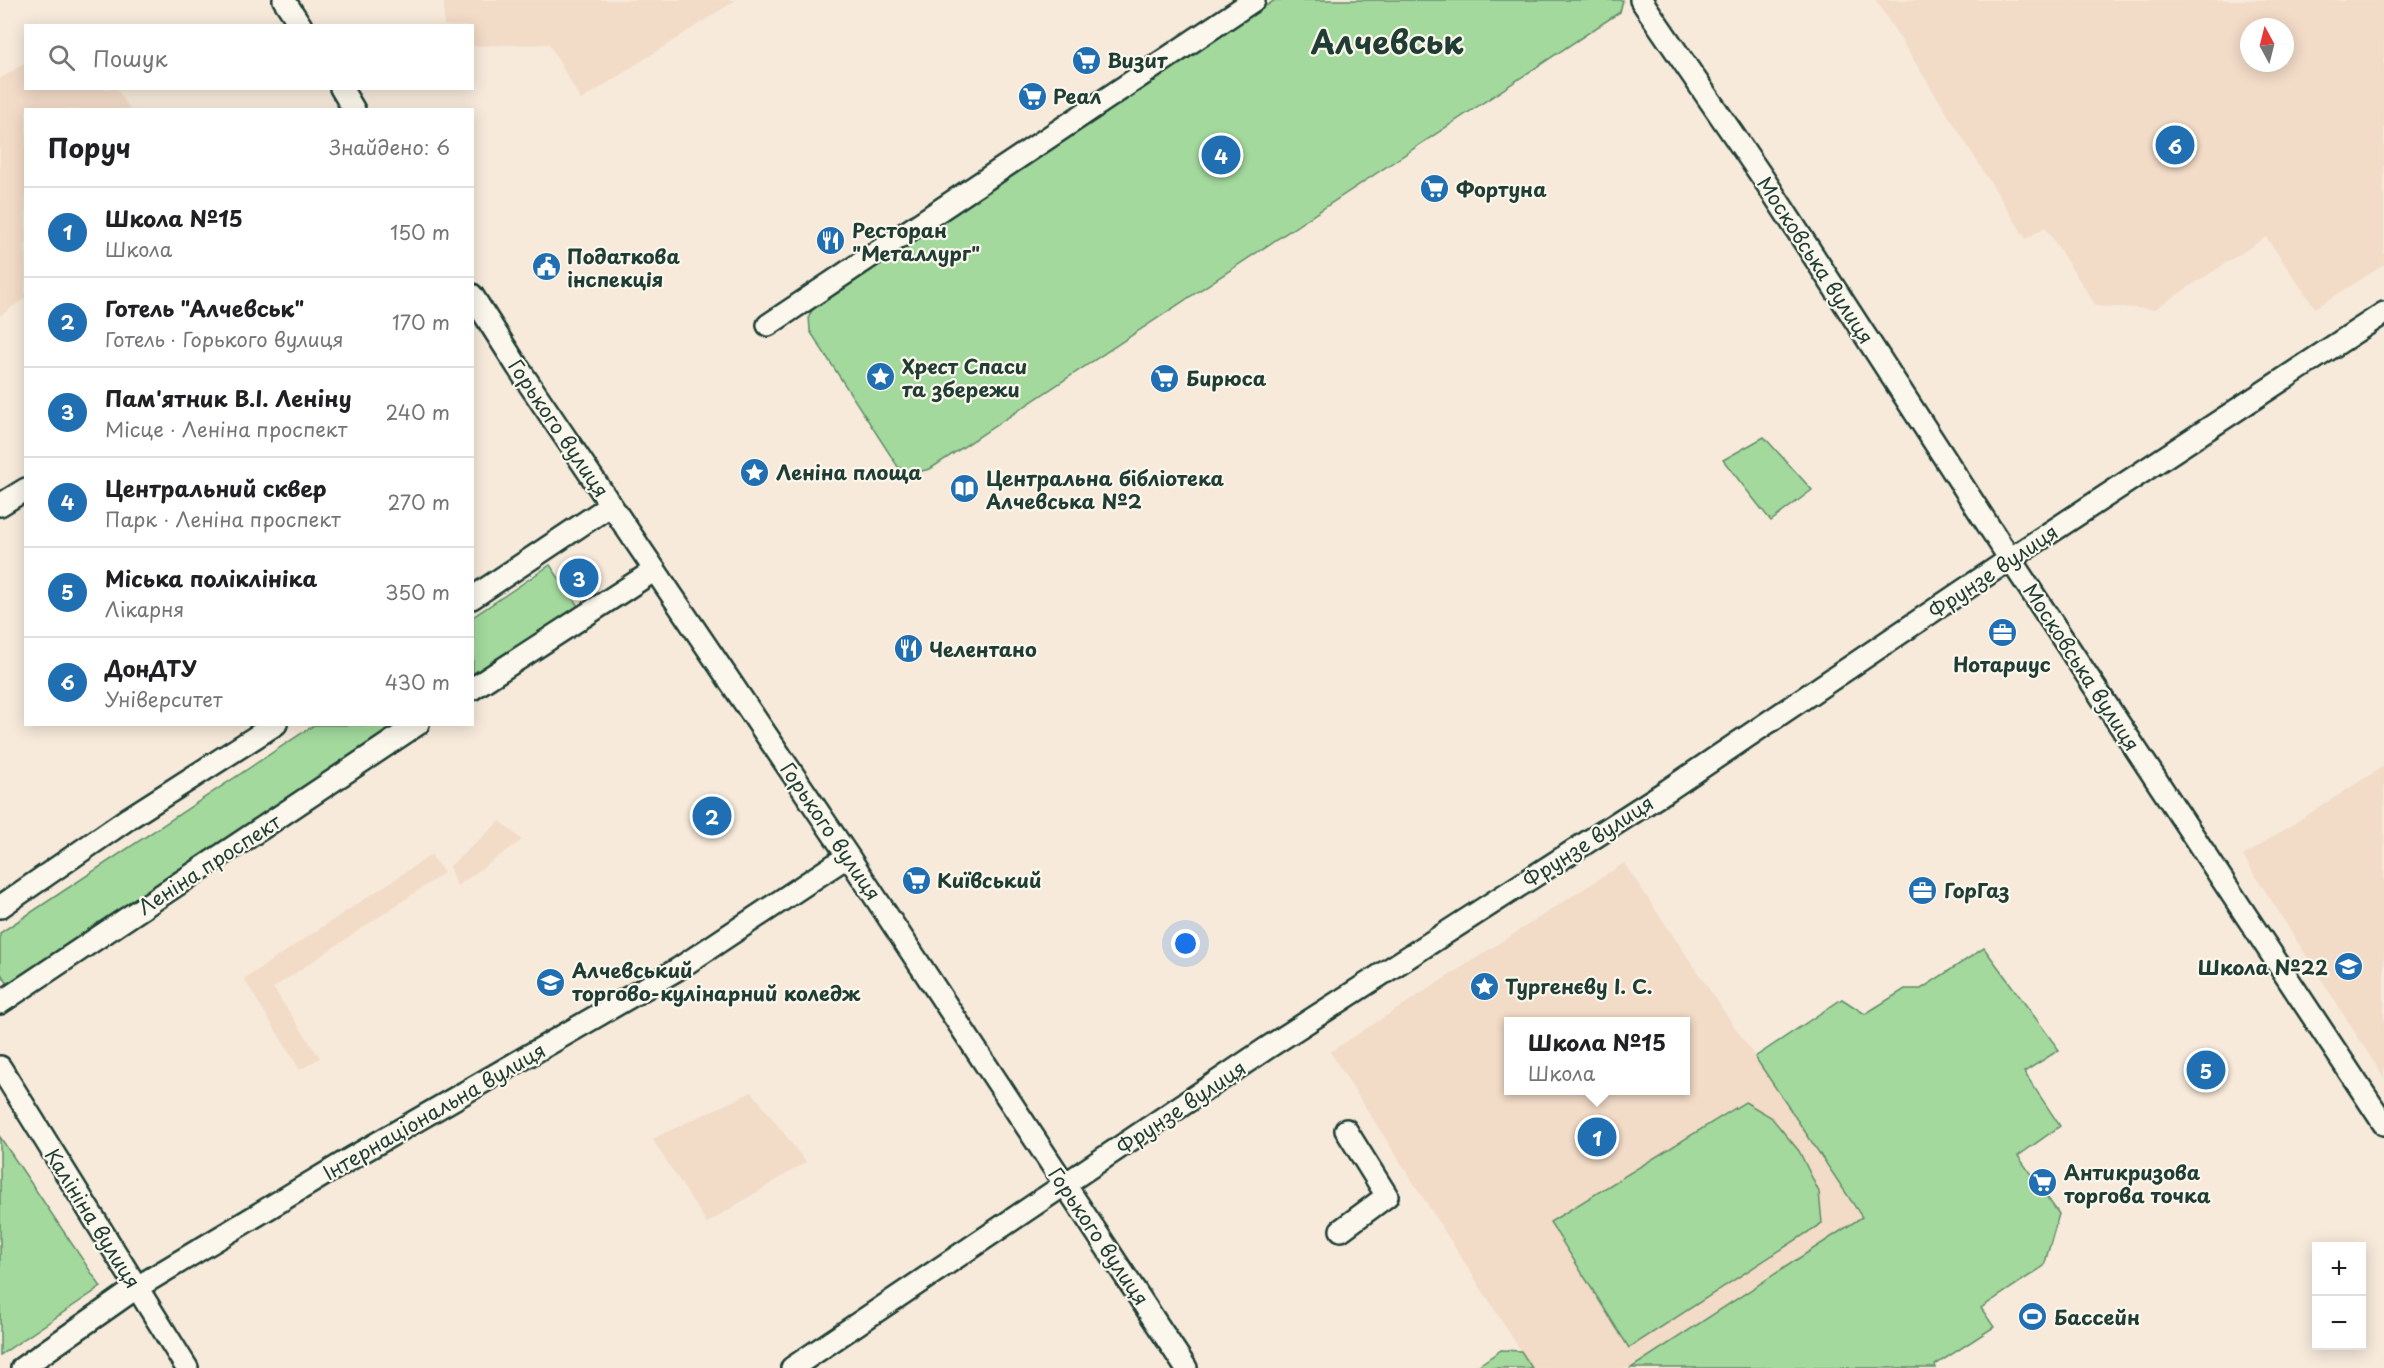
<!DOCTYPE html>
<html lang="uk">
<meta charset="utf-8">
<style>
body{margin:0;font-family:"Playpen Sans",sans-serif;background:#f2f2f2;color:#202124}
.controls{position:absolute;right:18px;bottom:18px;display:grid;overflow:hidden;border-radius:0px;box-shadow:0 3px 15px #0003}
.controls button{width:54px;height:54px;display:grid;place-items:center;padding:0;border:0;border-bottom:2px solid #e0e0e0;background:#fff;color:#202124;font:30px sans-serif}
.compass{position:absolute;left:2240px;top:18px;width:54px;height:54px;border-radius:50%;background:#fff;box-shadow:0 3px 15px #0003;rotate:353deg}
.you{position:absolute;left:1186px;top:944px;width:21px;height:21px;margin:-15px;border:4px solid #fff;border-radius:50%;background:#1a73e8;box-shadow:0 0 0 9px #1a73e833}
.badge{display:grid;place-items:center;width:39px;height:39px;border-radius:50%;background:#1f6fb2;color:#fff;font-size:20px;font-weight:700}
.pin{position:absolute;translate:-50% -50%;border:3px solid #fff;box-shadow:0 2px 6px #0006}
.popup{position:absolute;left:1504px;top:1017px;width:186px;height:78px;box-sizing:border-box;display:grid;place-content:center;border-radius:0px;background:#fff;filter:drop-shadow(0 2px 4px #0005);font-size:20px;white-space:nowrap;color:#757577}
.popup b{font-size:22px;color:#202124}
.popup::after{content:'';position:absolute;left:50%;top:100%;margin-left:-12px;border:12px solid transparent;border-top-color:#fff}
.list{margin:0;padding:0;list-style:none}
h2{display:flex;justify-content:space-between;align-items:center;height:78px;margin:0;padding:0 24px;font-size:26px}
h2 small{font-size:20px;font-weight:400;color:#757577}
.list li{display:grid;grid-template-columns:39px 1fr auto;gap:18px;align-items:center;box-sizing:border-box;height:90px;padding:0 24px;border-top:2px solid #e0e0e0}
.list b{display:block;font-size:22px;white-space:nowrap}
.list p{margin:0;font-size:20px;white-space:nowrap;color:#757577}
.list em{font-size:20px;font-style:normal;color:#757577}
.icon{flex:none;width:33px;height:33px;fill:none;stroke:currentColor;stroke-width:2;stroke-linecap:round;stroke-linejoin:round}
.map{position:relative;flex:none;width:2384px;height:1368px;overflow:hidden}
.search{position:absolute;background:#fff;box-shadow:0 3px 15px #0003;left:24px;top:24px;width:450px;height:66px;display:flex;align-items:center;gap:15px;box-sizing:border-box;padding:0 21px;border-radius:0px;color:#757577;font-size:22px}
.panel{position:absolute;background:#fff;box-shadow:0 3px 15px #0003;left:24px;top:108px;width:450px;height:618px;border-radius:0px}
.map>svg:first-child{display:block}
.built{fill:#f2dbc7;fill-rule:evenodd}
.green{fill:#a3d99d;stroke:#618b68;stroke-width:1.5}
.lines{fill:none;stroke-linecap:round;stroke-linejoin:round}
.minor-casing{stroke:#1f3d34;stroke-width:26}
.minor{stroke:#fbf7ec;stroke-width:21}
.labels{text-anchor:middle;dominant-baseline:central;stroke-width:4.5;stroke-linejoin:round;paint-order:stroke}
.poi-label{font-size:20px;font-weight:bold;fill:#1f3d34;stroke:#fbf7ec;text-anchor:start}
.street-label{font-size:20px;fill:#1f3d34;stroke:#fbf7ec}
.town-label{font-size:32px;font-weight:bold;fill:#1f3d34;stroke:#fbf7ec}
</style>
<div class="map">
<svg width="2384" height="1368" viewBox="0 0 2384 1368">
<rect width="100%" height="100%" fill="#f7eadb"/>
<filter id="ink" filterUnits="userSpaceOnUse"><feTurbulence type="fractalNoise" baseFrequency=".0167" numOctaves="2"/><feDisplacementMap in="SourceGraphic" scale="12" xChannelSelector="R" yChannelSelector="G"/><feConvolveMatrix kernelMatrix="1 2 1 2 8 2 1 2 1" color-interpolation-filters="sRGB"/></filter>
<g filter="url(#ink)">
<path class="built" d="M444,0h292l-155,100 -32,-56 -76,2 -1,-20 -28,-1z
M1876,0h508v265l-69,43 -49,-71 -111,72 -59,-3 -51,-79 -19,12zM2249,27h36v36h-36z
M25,63l1,25 91,1 13,20 -104,1 -1,188 -25,18v-237z
M2384,766v312l-141,-222z
M500,821l22,19 -65,46 -8,-19z
M431,855l13,18 -171,115 47,70 -20,12 -56,-91z
M1624,863l239,354 -232,151h-99l-202,-316zM1508,1022h178v68h-178z
M752,1092l54,70 -99,61 -55,-84z"/>
<path class="green" d="M1275,0h348l-3,12 -690,457 -17,4 -15,-6 -88,-136 -1,-15 10,-18z
M1764,437l48,53 -41,31 -48,-61z
M550,565l30,44 -107,71v-63z
M314,725h92l-397,261 -9,-14v-39z
M1984,948l75,102 -35,22 36,54 -42,30 41,58 -15,52 -63,42 13,19 -59,38 1,3h-305l231,-151 -107,-160 87,-58 23,15 40,-25h16z
M1745,1102l26,15 28,34 20,41 3,31 -193,125 -79,-126z
M0,1137l101,150 -101,68z
M1501,1350l20,1 11,17h-57z"/>
<g class="lines">
<defs>
<path id="minor" d="M284,0l17,26
M1641,0l124,181 245,378 374,565
M341,88l13,22
M472,295l45,71 331,490 338,512
M768,325l486,-325
M0,505l26,-16
M472,598l139,-93
M472,689l183,-119
M0,907l129,-89 147,-94
M0,1003l418,-279
M0,1067l187,301
M1341,1230l46,-34 -41,-66
M22,1368l114,-80 214,-129 328,-190 170,-113
M792,1368l475,-320 401,-258 342,-231 374,-246"/>
</defs>
<use href="#minor" class="minor-casing"/>
<use href="#minor" class="minor"/>
</g>
</g>
<defs>
<symbol id="supermarket-disc" viewBox="-11 -11 22 22"><circle r="9.5" fill="#1f6fb2" stroke="#fbf7ec"/><path d="M-6-5.5h2.5l.6 2H6L4.5 2H-2.5L-4.4-4H-6ZM-1.5 3.2a1.3 1.3 0 1 0 .1 0ZM3 3.2a1.3 1.3 0 1 0 .1 0Z" fill="#fff"/></symbol>
<symbol id="restaurant-disc" viewBox="-11 -11 22 22"><circle r="9.5" fill="#1f6fb2" stroke="#fbf7ec"/><path d="M-5-6h1v4h1v-4h1v4h1v-4h1v5L-1.5 .5V6h-2V.5L-5-1ZM5-6V6H3V1.5H1.5Q1.5-4 5-6Z" fill="#fff"/></symbol>
<symbol id="civic-disc" viewBox="-11 -11 22 22"><circle r="9.5" fill="#1f6fb2" stroke="#fbf7ec"/><path d="M-.6-6.5H3V-4.5H.6V-3L4-1V1h2V6H-6V1h2V-1L-.6-3ZM-1.2 2.5V6h2.4V2.5Z" fill="#fff"/></symbol>
<symbol id="sight-disc" viewBox="-11 -11 22 22"><circle r="9.5" fill="#1f6fb2" stroke="#fbf7ec"/><path d="M0-6L1.8-2.2L6-1.7L2.9 1.2L3.7 5.4L0 3.3L-3.7 5.4L-2.9 1.2L-6-1.7L-1.8-2.2Z" fill="#fff"/></symbol>
<symbol id="library-disc" viewBox="-11 -11 22 22"><circle r="9.5" fill="#1f6fb2" stroke="#fbf7ec"/><path d="M-6-4Q-3-5.5-.7-3.5V5Q-3 3-6 4ZM6-4Q3-5.5 .7-3.5V5Q3 3 6 4Z" fill="#fff"/></symbol>
<symbol id="office-disc" viewBox="-11 -11 22 22"><circle r="9.5" fill="#1f6fb2" stroke="#fbf7ec"/><path d="M-6-3h4V-5.5h4V-3h4V5H-6ZM-1-4.5V-3h2v-1.5ZM-6 0V1H6V0Z" fill="#fff"/></symbol>
<symbol id="school-disc" viewBox="-11 -11 22 22"><circle r="9.5" fill="#1f6fb2" stroke="#fbf7ec"/><path d="M0-5L7-2L0 1L-7-2ZM-4 1L0 2.5L4 1V4Q0 6-4 4Z" fill="#fff"/></symbol>
<symbol id="university-disc" viewBox="-11 -11 22 22"><circle r="9.5" fill="#1f6fb2" stroke="#fbf7ec"/><path d="M0-5L7-2L0 1L-7-2ZM-4 1L0 2.5L4 1V4Q0 6-4 4Z" fill="#fff"/></symbol>
<symbol id="stadium-disc" viewBox="-11 -11 22 22"><circle r="9.5" fill="#1f6fb2" stroke="#fbf7ec"/><path d="M0-5a6.5 5 0 1 0 0 10a6.5 5 0 1 0 0-10ZM-3.5-1.8h7v3.6h-7Z" fill="#fff"/></symbol>
</defs>
<g fill-rule="evenodd">
<use href="#supermarket-disc" x="1070" y="44" width="33" height="33"/>
<use href="#supermarket-disc" x="1016" y="80" width="33" height="33"/>
<use href="#supermarket-disc" x="1418" y="172" width="33" height="33"/>
<use href="#restaurant-disc" x="814" y="224" width="33" height="33"/>
<use href="#civic-disc" x="530" y="250" width="33" height="33"/>
<use href="#sight-disc" x="864" y="360" width="33" height="33"/>
<use href="#supermarket-disc" x="1148" y="362" width="33" height="33"/>
<use href="#sight-disc" x="738" y="456" width="33" height="33"/>
<use href="#library-disc" x="948" y="472" width="33" height="33"/>
<use href="#office-disc" x="1986" y="616" width="33" height="33"/>
<use href="#restaurant-disc" x="892" y="632" width="33" height="33"/>
<use href="#supermarket-disc" x="900" y="864" width="33" height="33"/>
<use href="#office-disc" x="1906" y="874" width="33" height="33"/>
<use href="#school-disc" x="2332" y="950" width="33" height="33"/>
<use href="#university-disc" x="534" y="966" width="33" height="33"/>
<use href="#sight-disc" x="1468" y="970" width="33" height="33"/>
<use href="#supermarket-disc" x="2026" y="1166" width="33" height="33"/>
<use href="#stadium-disc" x="2016" y="1300" width="33" height="33"/>
</g>
<g class="labels">
<g class="poi-label">
<text x="1107" y="60">Визит</text>
<text x="1053" y="96">Реал</text>
<text x="1456" y="189">Фортуна</text>
<text x="852" y="230">Ресторан<tspan x="852" dy="23">"Металлург"</tspan></text>
<text x="567" y="256">Податкова<tspan x="567" dy="23">інспекція</tspan></text>
<text x="902" y="366">Хрест Спаси<tspan x="902" dy="23">та збережи</tspan></text>
<text x="1186" y="378">Бирюса</text>
<text x="776" y="472">Леніна площа</text>
<text x="986" y="478">Центральна бібліотека<tspan x="986" dy="23">Алчевська №2</tspan></text>
<text x="929" y="649">Челентано</text>
<text x="2002" y="664" text-anchor="middle">Нотариус</text>
<text x="937" y="880">Київський</text>
<text x="1944" y="890">ГорГаз</text>
<text x="2328" y="967" text-anchor="end">Школа №22</text>
<text x="572" y="970">Алчевський<tspan x="572" dy="23">торгово-кулінарний коледж</tspan></text>
<text x="1505" y="986">Тургенєву І. С.</text>
<text x="2064" y="1172">Антикризова<tspan x="2064" dy="23">торгова точка</tspan></text>
<text x="2054" y="1317">Бассейн</text>
</g>
<g class="street-label">
<text transform="translate(1816 260) rotate(57)">Московська вулиця</text>
<text transform="translate(559 428) rotate(56)">Горького вулиця</text>
<text transform="translate(1993 571) rotate(-34)">Фрунзе вулиця</text>
<text transform="translate(2082 667) rotate(57)">Московська вулиця</text>
<text transform="translate(831 831) rotate(56)">Горького вулиця</text>
<text transform="translate(1588 841) rotate(-33)">Фрунзе вулиця</text>
<text transform="translate(209 864) rotate(-33)">Леніна проспект</text>
<text transform="translate(1181 1107) rotate(-34)">Фрунзе вулиця</text>
<text transform="translate(434 1111) rotate(-30)">Інтернаціональна вулиця</text>
<text transform="translate(93 1218) rotate(58)">Калініна вулиця</text>
<text transform="translate(1099 1236) rotate(56)">Горького вулиця</text>
</g>
<g class="town-label">
<text x="1387" y="41">Алчевськ</text>
</g>
</g>
</svg>
<div class="controls">
<button>+</button>
<button>−</button>
</div>
<svg class="compass" viewBox="-18 -18 36 36"><path d="M0-13l5 13h-10z" fill="#e53935"/><path d="M0 13l5-13h-10z" fill="#757577"/></svg>
<div class="you"></div>
<div class="pin badge" style="left:1597px;top:1137px">1</div>
<div class="popup"><b>Школа №15</b>Школа</div>
<div class="pin badge" style="left:712px;top:816px">2</div>
<div class="pin badge" style="left:579px;top:578px">3</div>
<div class="pin badge" style="left:1221px;top:155px">4</div>
<div class="pin badge" style="left:2206px;top:1070px">5</div>
<div class="pin badge" style="left:2175px;top:145px">6</div>
<div class="search"><svg class="icon" aria-label="search" viewBox="0 0 24 24"><circle cx="10" cy="10" r="6"/><path d="M15 15l6 6"/></svg>Пошук</div>
<section class="panel">
<h2>Поруч<small>Знайдено: 6</small></h2>
<ul class="list">
<li><span class="badge">1</span><div><b>Школа №15</b><p>Школа</p></div><em>150 m</em></li>
<li><span class="badge">2</span><div><b>Готель &quot;Алчевськ&quot;</b><p>Готель · Горького вулиця</p></div><em>170 m</em></li>
<li><span class="badge">3</span><div><b>Пам'ятник В.I. Ленiну</b><p>Місце · Леніна проспект</p></div><em>240 m</em></li>
<li><span class="badge">4</span><div><b>Центральний сквер</b><p>Парк · Леніна проспект</p></div><em>270 m</em></li>
<li><span class="badge">5</span><div><b>Міська поліклініка</b><p>Лікарня</p></div><em>350 m</em></li>
<li><span class="badge">6</span><div><b>ДонДТУ</b><p>Університет</p></div><em>430 m</em></li>
</ul>
</section>
</div>
